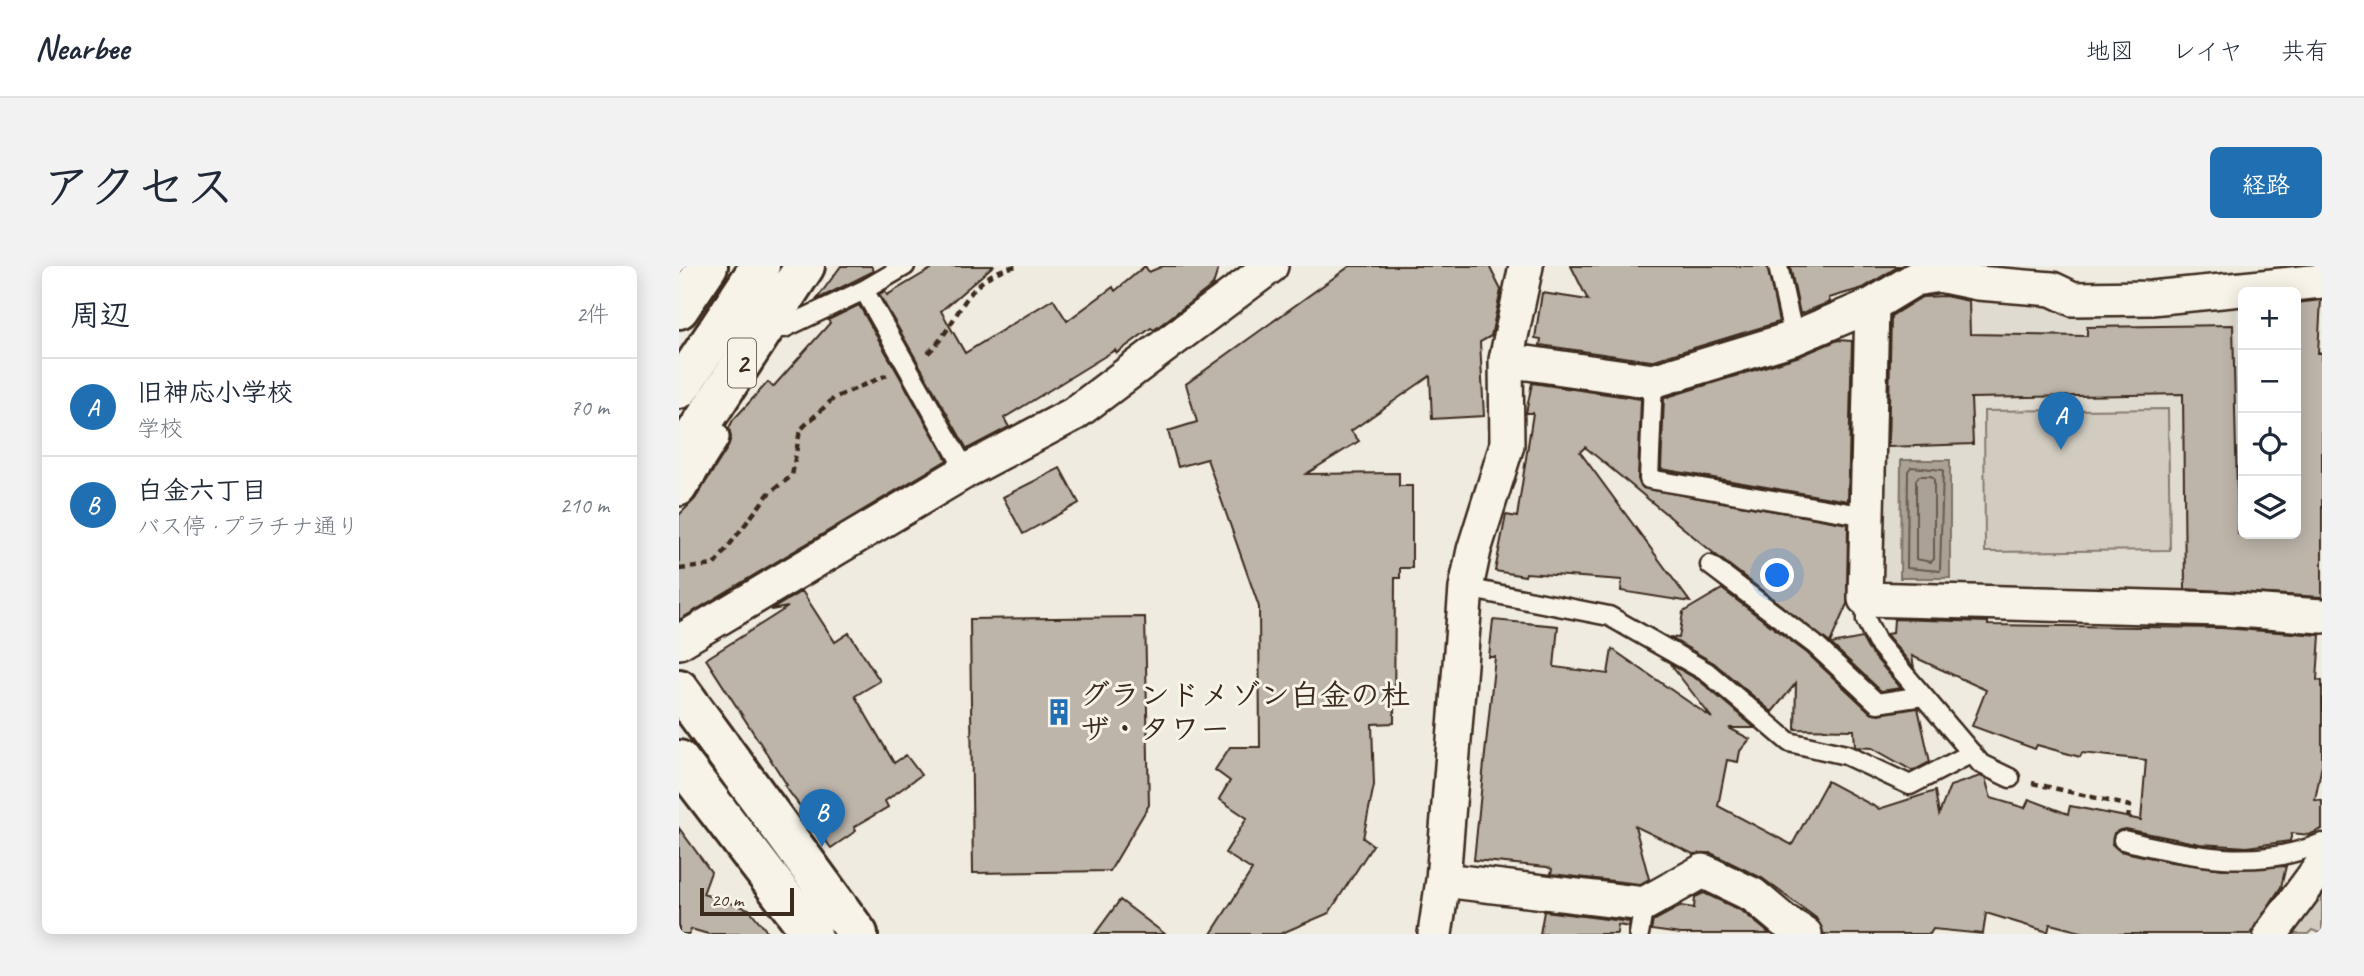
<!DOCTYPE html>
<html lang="ja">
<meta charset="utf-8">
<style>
body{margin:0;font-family:Caveat,"Klee One",sans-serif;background:#f2f2f3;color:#1f2937}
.controls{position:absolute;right:21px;top:21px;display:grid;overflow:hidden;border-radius:10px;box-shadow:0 4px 18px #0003}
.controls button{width:63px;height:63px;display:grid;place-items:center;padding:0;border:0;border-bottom:2px solid #e0e1e3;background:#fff;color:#1f2937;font:35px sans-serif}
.scale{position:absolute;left:21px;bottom:18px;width:94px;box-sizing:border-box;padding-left:7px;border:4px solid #3b2a1e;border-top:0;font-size:19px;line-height:24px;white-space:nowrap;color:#3b2a1e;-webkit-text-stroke:5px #f7f3e8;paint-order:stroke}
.you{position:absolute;left:1099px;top:310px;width:24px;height:24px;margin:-18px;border:5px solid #fff;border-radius:50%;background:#1a73e8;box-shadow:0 0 0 10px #1a73e833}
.badge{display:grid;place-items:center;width:46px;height:46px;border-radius:50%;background:#1f6fb2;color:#fff;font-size:23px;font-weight:700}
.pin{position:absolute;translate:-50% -58px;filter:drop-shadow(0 2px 4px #0008)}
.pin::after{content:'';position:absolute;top:37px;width:24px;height:21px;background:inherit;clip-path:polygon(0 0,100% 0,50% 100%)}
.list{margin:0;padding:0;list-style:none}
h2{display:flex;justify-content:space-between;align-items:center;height:91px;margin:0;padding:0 28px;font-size:30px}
h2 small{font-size:23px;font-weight:400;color:#747a83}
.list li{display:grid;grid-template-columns:46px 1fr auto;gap:21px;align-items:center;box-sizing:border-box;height:98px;padding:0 28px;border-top:2px solid #e0e1e3}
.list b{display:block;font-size:26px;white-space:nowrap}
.list p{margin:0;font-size:23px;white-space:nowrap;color:#747a83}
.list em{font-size:23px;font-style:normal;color:#747a83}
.icon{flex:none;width:38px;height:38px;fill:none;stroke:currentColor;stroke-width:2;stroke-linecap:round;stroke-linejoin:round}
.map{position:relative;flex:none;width:1643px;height:668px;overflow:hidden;border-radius:10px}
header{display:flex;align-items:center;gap:42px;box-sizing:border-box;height:98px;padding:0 35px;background:#fff;border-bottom:2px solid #e0e1e3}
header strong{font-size:33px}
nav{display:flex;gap:38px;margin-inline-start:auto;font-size:24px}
.intro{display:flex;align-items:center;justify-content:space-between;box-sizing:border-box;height:168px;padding:0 42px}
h1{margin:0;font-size:49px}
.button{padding:18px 32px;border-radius:10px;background:#1f6fb2;color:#fff;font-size:24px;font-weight:700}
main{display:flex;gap:42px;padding:0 42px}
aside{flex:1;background:#fff;border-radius:10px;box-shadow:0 4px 18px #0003}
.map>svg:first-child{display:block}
.built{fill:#e0dbd0}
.green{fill:#d1cbc0;stroke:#867a6f;stroke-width:2}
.water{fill:#aaa296;stroke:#7e7266;stroke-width:2}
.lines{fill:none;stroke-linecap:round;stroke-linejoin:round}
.shore{stroke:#675a4e;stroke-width:2}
.building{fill:#bdb5aa;stroke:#3b2a1e;stroke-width:2}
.lane-casing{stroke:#3b2a1e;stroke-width:23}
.street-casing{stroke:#3b2a1e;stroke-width:38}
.secondary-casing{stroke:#3b2a1e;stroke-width:44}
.highway-casing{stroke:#3b2a1e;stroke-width:44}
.path{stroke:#3b2a1e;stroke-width:4.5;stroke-dasharray:7 5;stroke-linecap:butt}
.lane{stroke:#f7f3e8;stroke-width:18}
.street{stroke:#f7f3e8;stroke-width:33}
.secondary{stroke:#f7f3e8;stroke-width:38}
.highway{stroke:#f7f3e8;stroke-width:38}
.labels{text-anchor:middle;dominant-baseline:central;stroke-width:6;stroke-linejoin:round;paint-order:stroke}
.shield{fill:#f7f3e8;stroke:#73665b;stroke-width:2}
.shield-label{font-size:28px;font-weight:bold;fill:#3b2a1e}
.poi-label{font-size:30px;font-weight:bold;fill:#3b2a1e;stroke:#f7f3e8;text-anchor:start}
</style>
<header>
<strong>Nearbee</strong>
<nav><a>地図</a><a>レイヤ</a><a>共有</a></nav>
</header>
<div class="intro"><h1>アクセス</h1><a class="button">経路</a></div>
<main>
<aside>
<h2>周辺<small>2件</small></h2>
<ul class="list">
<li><span class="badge">A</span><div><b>旧神応小学校</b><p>学校</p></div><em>70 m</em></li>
<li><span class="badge">B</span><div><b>白金六丁目</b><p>バス停 · プラチナ通り</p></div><em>210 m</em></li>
</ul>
</aside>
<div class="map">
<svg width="1643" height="668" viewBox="0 0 1643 668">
<rect width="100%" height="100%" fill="#efebe0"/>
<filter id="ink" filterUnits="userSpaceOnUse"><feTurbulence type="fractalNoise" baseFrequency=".0143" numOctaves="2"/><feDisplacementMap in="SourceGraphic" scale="14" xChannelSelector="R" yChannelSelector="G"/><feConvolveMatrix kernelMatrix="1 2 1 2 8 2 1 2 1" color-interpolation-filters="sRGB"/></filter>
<g filter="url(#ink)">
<path class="built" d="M1235,25l135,4 187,-1 9,306 -367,-8 5,-284z"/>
<path class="green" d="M1489,143l2,141 -185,2 -1,-141z
M1643,620v48l-10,-4 -4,4h-20z"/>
<path class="water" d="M1222,194h49v118h-50z"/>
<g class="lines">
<path class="shore" d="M1232,201l32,3 -3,101 -33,-3 1,-97z
M1240,210h12l3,3v80l-3,3 -15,-3v-79z"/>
</g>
<path class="building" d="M162,0h30l3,5 -58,29z
M257,0h57l-52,45 24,42 88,-54 14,22 46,-34 2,4 30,-25 4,6 14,-6h56l-6,19 -59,45 -3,-2 -34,25 -2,-3 -111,68 5,9 -42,22 -88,-155 6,-3 2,4z
M671,0h139l12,24 -10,46 -11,6 4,74 -52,3 -2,-43 -79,55 8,10 -53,33 93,-1v13h13v82h-12v10h-5l-1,145 -22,1 2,61 -11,53 10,7 -44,68 -49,21h-69l41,-64 -27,-17 22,-35 -28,-19 11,-18 -15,-11 15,-23h30l-1,-140 -52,-148 -29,8 -10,-36 29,-9 -11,-38z
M892,0h196l12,56 -128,39 -111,-16 1,-6 -6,-1 7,-45 46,7z
M1111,0h109l-36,22 -34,10 1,4 -30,12z
M1266,30l24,5 1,33 117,2v-9l146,-2 5,209h58v-231l25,-3 -3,53h4v244l-137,-8 -2,-195 -212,4 2,46 -85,3 3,-131 31,-19z
M180,39l88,155 -268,160v-105l16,-16 33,-52 3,-10 -2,-9 4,-8 35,-38 5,5 57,-64 -2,-3z
M1159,74l14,1 -4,160 -187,-32 3,-71 136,-42z
M853,117l109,16 -3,80 5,9 205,36 -1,80 -17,39 -114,-88 -131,-108 -5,5 110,150 -69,-11 1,-11 -96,-7 -1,3 -30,-5 11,-56 11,2 16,-104h-7z
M381,202l19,35 -56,31 -20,-37z
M1043,323l85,64 63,59 9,2 39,-6 12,54 -17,9 -41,-23 -17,-1 -1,-17 -59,-1 1,-46 -24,29 -58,-49 -45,-26 10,1 4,-26z
M123,325l33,51 14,-9 31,48 -25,15 39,67 12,-8 15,20 -36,26 3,6 -34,20 2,4 -25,17 -46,-62 2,-1 -81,-126 82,-52 -17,3z
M466,351l4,188 -39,66 -137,2 -3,-254z
M1215,353l94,3v3l233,3 99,7 -3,45 5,1v84l-7,35 7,1v28l-13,6 -17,-2 -2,8 -43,6 -47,-3 -74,-15 -12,4 -2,11 8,7 51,11 52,7 63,-3 -5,21 -31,47h-161l-39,-10 -2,8 -62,-19 -3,21 -50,-5 -3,5h-106l-8,-16 -54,-40 -51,-25 -18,1 -58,-28 14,53 -9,5 -89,-10 1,-5 -5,-2 -73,-7 21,-203h-6l4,-37 65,6 -4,41 54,7 4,-25 100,69 -42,-54 30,17 55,47h-26l21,11 -10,12 -2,11 -11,-2 -9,46 74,39 35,-64 52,28 56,-18 4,23 11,-28 30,-10 5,2 6,20 34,10 4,-9 39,15 2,-8 71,14 5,-60 -64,-7 -2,4 -43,-12 -2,4 -63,-23 14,-36 -74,-34 2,12 -28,-34 7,-1z
M1183,372l6,11 33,39 -20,3 -50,-47z
M0,562l32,44 -8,22 46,15 20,25h-61l-17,-5 -2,5h-10z
M1025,627l38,18 28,23h-89l-30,-4 2,-9 28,-15 13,2 1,-11z
M441,634l45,34h-70z
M865,645l86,11 -1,5 -11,-2 -1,9h-77z"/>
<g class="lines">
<defs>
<path id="lane" d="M1099,0l16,72
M185,24l102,181
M105,62l80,-38 41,-24
M974,115l-4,98 218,37
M1031,299l104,79 63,59 46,-7
M787,322l143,28 98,56 82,70 57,13 64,30 62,-32
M1186,333l1,21 11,22 104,122 29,14
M1444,574c67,16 133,31 199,3
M960,668l5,-30"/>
<path id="street" d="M1193,39l-7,294 357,10 100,7
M827,94l147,21 141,-43 78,-33 43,-26 24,-4 39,8 74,6 21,10 78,-1 171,-17
M0,223l33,-52
M0,376l287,-171 108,-57 197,-148
M764,614l201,24 59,-33 50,24 31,26 21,13
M756,668l8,-54 23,-292 8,-38 33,-105 -1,-85 20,-94
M1592,668l51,-69"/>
<path id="secondary" d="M0,43l29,-43
M0,423l179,245
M0,494l133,174"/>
<path id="highway" d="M0,123l81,-123
M0,193l126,-193"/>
</defs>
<use href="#lane" class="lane-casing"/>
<use href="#street" class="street-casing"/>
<use href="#secondary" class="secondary-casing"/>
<use href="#highway" class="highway-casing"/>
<path class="path" d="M249,87c33,-30 34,-77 89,-87
M0,303l35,-4 56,-73 22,-16 8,-46 34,-32 53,-23
M1353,517l98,23 -2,12"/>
<use href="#lane" class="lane"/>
<use href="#street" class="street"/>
<use href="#secondary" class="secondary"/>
<use href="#highway" class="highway"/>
</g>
</g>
<defs>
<symbol id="building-bare" viewBox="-9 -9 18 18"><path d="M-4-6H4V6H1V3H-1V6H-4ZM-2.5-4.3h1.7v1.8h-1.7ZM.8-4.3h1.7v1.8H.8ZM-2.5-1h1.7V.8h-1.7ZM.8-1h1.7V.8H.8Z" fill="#1f6fb2" stroke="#f7f3e8" stroke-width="2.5" paint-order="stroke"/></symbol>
</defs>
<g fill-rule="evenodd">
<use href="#building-bare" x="361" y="427" width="38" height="38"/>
</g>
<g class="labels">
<rect class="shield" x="49" y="72.5" width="28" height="49" rx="5"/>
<g class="shield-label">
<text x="63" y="97">2</text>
</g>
<g class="poi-label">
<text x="401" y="429">グランドメゾン白金の杜<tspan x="401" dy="34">ザ・タワー</tspan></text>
</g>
</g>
</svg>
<div class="controls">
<button>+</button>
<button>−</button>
<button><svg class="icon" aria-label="locate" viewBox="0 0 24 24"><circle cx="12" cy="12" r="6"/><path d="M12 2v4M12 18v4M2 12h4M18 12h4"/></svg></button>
<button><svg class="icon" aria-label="layers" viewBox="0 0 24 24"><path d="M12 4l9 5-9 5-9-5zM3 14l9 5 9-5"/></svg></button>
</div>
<div class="scale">20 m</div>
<div class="you"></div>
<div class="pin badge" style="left:1382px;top:184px">A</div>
<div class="pin badge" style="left:143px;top:581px">B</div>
</div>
</main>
